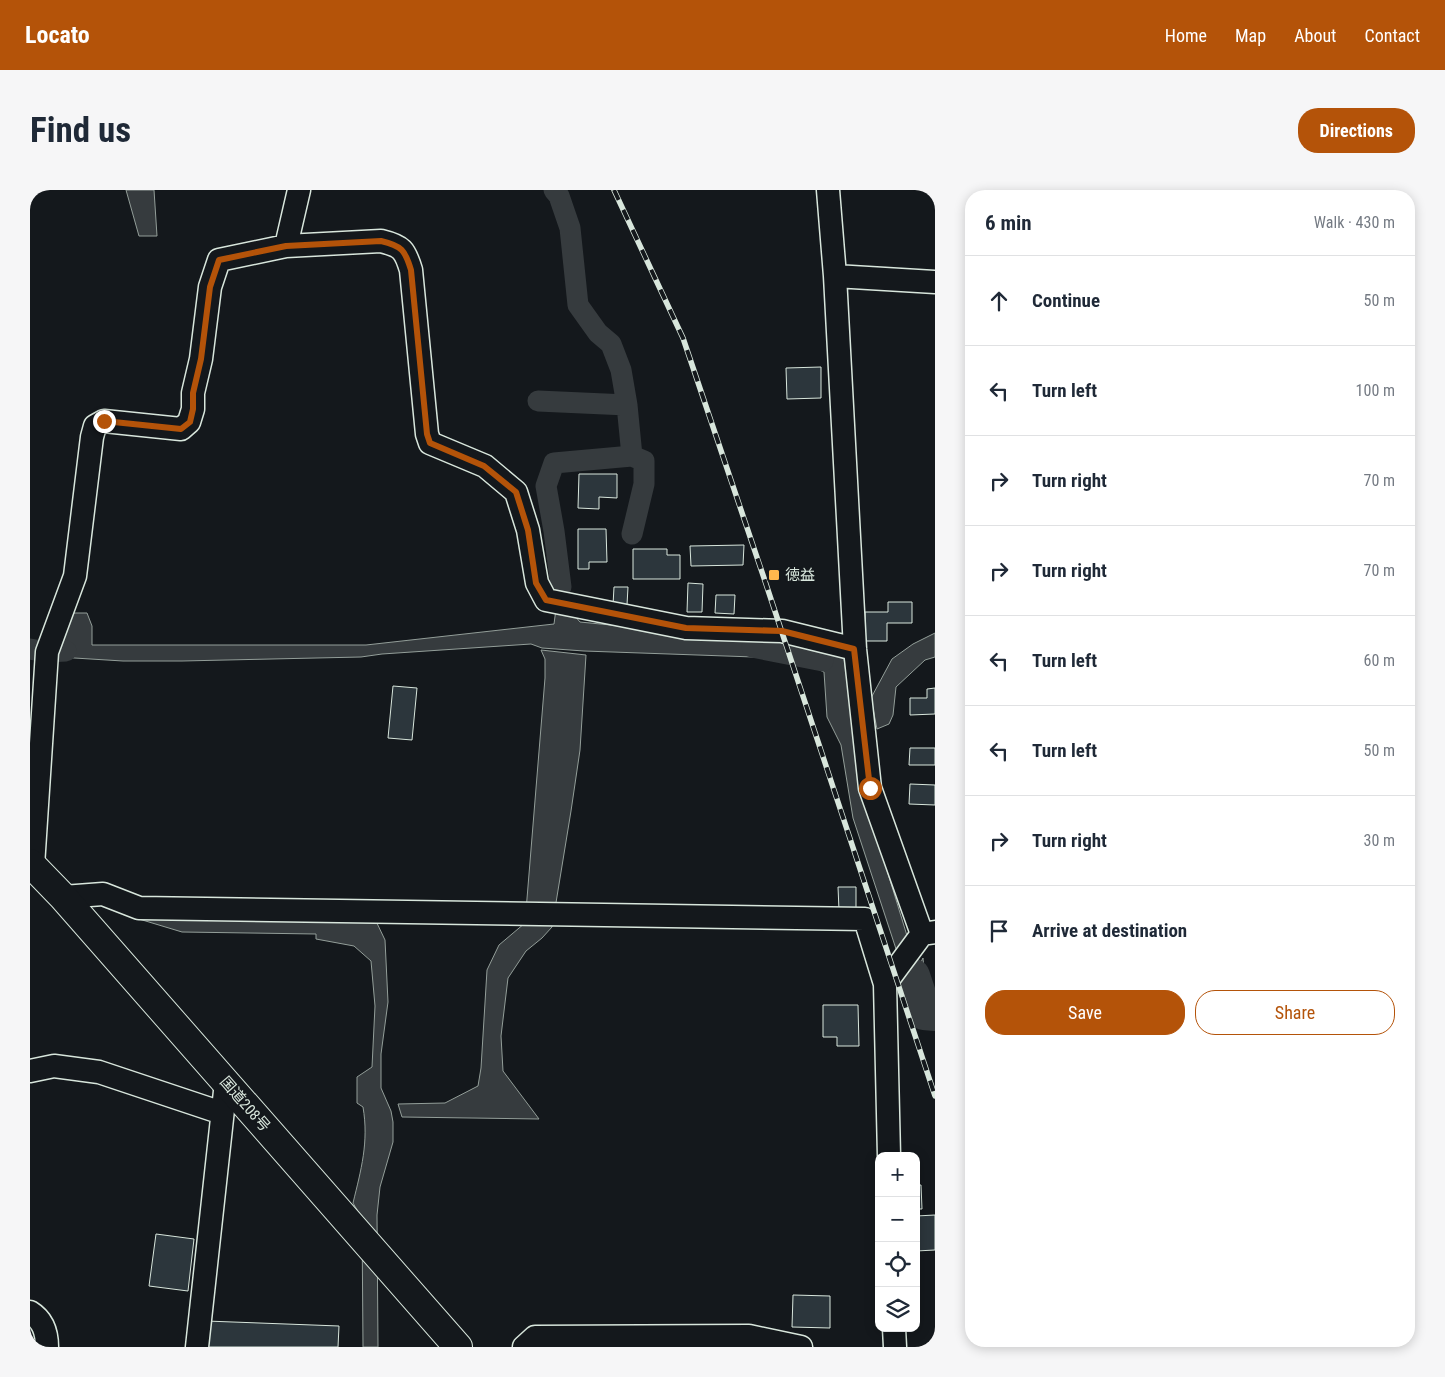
<!DOCTYPE html>
<meta charset="utf-8">
<style>
body{margin:0;font-family:"Roboto Condensed","Noto Sans JP",sans-serif;background:#f6f6f7;color:#1f2937}
.controls{position:absolute;right:15px;bottom:15px;display:grid;overflow:hidden;border-radius:10px;box-shadow:0 2px 12px #0003}
.controls button{width:45px;height:45px;display:grid;place-items:center;padding:0;border:0;border-bottom:1px solid #e0e1e3;background:#fff;color:#1f2937;font:25px sans-serif}
.stop{position:absolute;width:15px;height:15px;margin:-11px;border:4px solid #b45309;border-radius:50%;background:#fff}
.stop.end{background:#b45309;border-color:#fff;box-shadow:0 1px 5px #0008}
.list{margin:0;padding:0;list-style:none}
h2{display:flex;justify-content:space-between;align-items:center;height:65px;margin:0;padding:0 20px;font-size:21px}
h2 small{font-size:16px;font-weight:400;color:#747a83}
.list li{display:grid;grid-template-columns:32px 1fr auto;gap:15px;align-items:center;box-sizing:border-box;height:90px;padding:0 20px;border-top:1px solid #e0e1e3}
.list b{display:block;font-size:19px;white-space:nowrap}
.list em{font-size:16px;font-style:normal;color:#747a83}
.actions{display:flex;gap:10px;padding:15px 20px}
.actions a{flex:1;padding:11px 0;border:1px solid #b45309;border-radius:20px;text-align:center;font-size:18px;color:#b45309}
.actions .main{background:#b45309;color:#fff}
.icon{flex:none;width:28px;height:28px;fill:none;stroke:currentColor;stroke-width:2;stroke-linecap:round;stroke-linejoin:round}
.map{position:relative;flex:none;width:905px;height:1157px;overflow:hidden;border-radius:20px}
header{display:flex;align-items:center;gap:30px;box-sizing:border-box;height:70px;padding:0 25px;background:#b45309;color:#fff}
header strong{font-size:24px}
nav{display:flex;gap:28px;margin-inline-start:auto;font-size:18px}
.intro{display:flex;align-items:center;justify-content:space-between;box-sizing:border-box;height:120px;padding:0 30px}
h1{margin:0;font-size:35px}
.button{padding:12px 22px;border-radius:20px;background:#b45309;color:#fff;font-size:18px;font-weight:700}
main{display:flex;gap:30px;padding:0 30px}
aside{flex:1;background:#fff;border-radius:20px;box-shadow:0 2px 12px #0003}
.map>svg:first-child{display:block}
.water{fill:#363b3e;stroke:#939e99}
.lines{fill:none;stroke-linecap:round;stroke-linejoin:round}
.canal{stroke:#363b3e;stroke-width:21}
.river{stroke:#363b3e;stroke-width:36}
.building{fill:#2c363c;stroke:#d8e6dc}
.minor-casing{stroke:#d8e6dc;stroke-width:25}
.highway-casing{stroke:#d8e6dc;stroke-width:30}
.minor{stroke:#14181c;stroke-width:22}
.highway{stroke:#14181c;stroke-width:28}
.rail-casing{stroke:#d8e6dc;stroke-width:5.5}
.rail{stroke:#14181c;stroke-width:4;stroke-dasharray:11;stroke-linecap:butt}
.route{stroke:#b45309;stroke-width:6}
.poi-dot{fill:#ffb74d;stroke:#14181c;stroke-width:2}
.labels{text-anchor:middle;dominant-baseline:central;stroke-width:4;stroke-linejoin:round;paint-order:stroke}
.poi-label{font-size:15px;fill:#d8e6dc;stroke:#14181c;text-anchor:start}
.street-label{font-size:15px;fill:#d8e6dc;stroke:#14181c}
</style>
<header>
<strong>Locato</strong>
<nav><a>Home</a><a>Map</a><a>About</a><a>Contact</a></nav>
</header>
<div class="intro"><h1>Find us</h1><a class="button">Directions</a></div>
<main>
<div class="map">
<svg width="905" height="1157" viewBox="0 0 905 1157">
<rect width="100%" height="100%" fill="#14181c"/>
<path class="water" d="M96,0h28l3,46h-18z
M526,419h13l11,13 182,18 17,6 3,12 -198,-7 -42,-3 -11,-4 -149,10 -21,3 -179,4h-59l-65,-4v-17l16,-27h13l5,13v19h274l188,-21z
M905,443v24l-10,3 -29,27 -3,28 -4,9 -12,5 -6,-31 21,-39 21,-15z
M764,453l50,15 17,127 47,154 -10,16 -45,-137 -12,-73 -14,-28 -3,-45 -27,-12z
M511,460l45,5 -6,95 -9,61 -19,116 -10,11 -16,13 -18,27 -7,58 2,35 36,48 -137,-2 -4,-13 47,-1 33,-17 3,-18 6,-98 12,-25 26,-22 20,-245v-19z
M111,723l234,6 10,21 3,62 -7,52v34l10,23 2,11v20l-13,45 -3,28 1,132h-15l-1,-129 -9,-15c8,-33 16,-61 10,-96l-6,-4v-26l15,-10 3,-61 -4,-45 -17,-15 -38,-7v-5l-134,-2 -43,-13z
M893,768l4,45 8,1v17h-13l-12,-37z"/>
<g class="lines">
<path class="canal" d="M524,0l5,6 11,32 8,77 20,28 13,11 10,26 6,35 5,51 12,5v23l-12,50
M508,211l89,4
M531,397l-7,-56 -8,-45 8,-23 78,-7
M722,457l71,14
M0,459l17,3 19,-1"/>
<path class="river" d="M882,786l12,36 11,1"/>
</g>
<path class="building" d="M791,177v31l-34,1 -1,-31z
M549,284h38v24l-18,-1v12l-21,-1z
M548,339h28l1,33h-18v7h-11z
M714,355l-1,20 -52,1 -1,-20z
M603,359h34v6h13v24h-47z
M658,393l15,1 -1,28h-15z
M584,397h14l-1,18h-14z
M686,405h19l-1,19 -19,-1z
M858,412h24v21h-25v18h-22v-29h23z
M363,496l24,2 -5,52 -24,-2z
M905,498v26l-25,1v-17h17v-9z
M880,558h25v17h-26z
M880,594l25,1v20l-26,-1z
M808,697h18v23h-17z
M793,815h35l1,41h-22v-9h-14z
M886,995h5l1,24h-6z
M905,1025v35l-19,1v-35z
M126,1044l38,5 -6,52 -39,-5z
M763,1105l37,1v32l-38,-1z
M176,1131l133,5 -1,21h-133z"/>
<g class="lines">
<defs>
<path id="minor" d="M798,0l7,86 20,373 15,139 52,146
M256,56l13,-56
M805,86l100,6
M0,678l3,-2 14,-214 28,-76 17,-139 3,-11 9,-5 77,8 8,-7 4,-13v-16l8,-34 9,-72 9,-27 67,-14 95,-5c21,5 24,9 30,29l16,164 3,9 55,23 31,26 12,38 9,53 9,17 140,28 96,3 73,18
M33,707l40,-3 36,14 726,11 20,65
M0,881l24,-5 45,6 123,41
M859,966l-4,-172 37,-50 13,-2
M0,1122c13,8 17,20 17,35
M864,1138l1,19
M167,1157l29,-265
M494,1157l11,-10 214,-1 52,11"/>
<path id="highway" d="M0,673l33,34 395,450"/>
</defs>
<use href="#minor" class="minor-casing"/>
<use href="#highway" class="highway-casing"/>
<use href="#minor" class="minor"/>
<use href="#highway" class="highway"/>
<defs>
<path id="rail" d="M584,0l69,148 81,240 171,518"/>
</defs>
<use href="#rail" class="rail-casing"/>
<use href="#rail" class="rail"/>
</g>
<g class="lines">
<path class="route" d="M74,231l77,8 9,-7 3,-13v-16l8,-34 9,-72 9,-27 67,-14 95,-5c21,5 24,9 30,29l16,164 3,9 54,23 32,26 12,38 8,53 10,17 140,28 96,3 72,18 16,139"/>
</g>
<rect class="poi-dot" x="738" y="379" width="12" height="12" rx="2.5"/>
<g class="labels">
<g class="poi-label">
<text x="755" y="385">徳益</text>
</g>
<g class="street-label">
<text transform="translate(215 914) rotate(49)">国道208号</text>
</g>
</g>
</svg>
<div class="controls">
<button>+</button>
<button>−</button>
<button><svg class="icon" aria-label="locate" viewBox="0 0 24 24"><circle cx="12" cy="12" r="6"/><path d="M12 2v4M12 18v4M2 12h4M18 12h4"/></svg></button>
<button><svg class="icon" aria-label="layers" viewBox="0 0 24 24"><path d="M12 4l9 5-9 5-9-5zM3 14l9 5 9-5"/></svg></button>
</div>
<div class="stop" style="left:840px;top:598px"></div>
<div class="stop end" style="left:74px;top:231px"></div>
</div>
<aside>
<h2>6 min<small>Walk · 430 m</small></h2>
<ul class="list">
<li><svg class="icon" aria-label="ahead" viewBox="0 0 24 24"><path d="M12 20V5M6 11l6-6 6 6"/></svg><div><b>Continue</b></div><em>50 m</em></li>
<li><svg class="icon" aria-label="left" viewBox="0 0 24 24"><path d="M17 20v-9H6M10 6l-5 5 5 5"/></svg><div><b>Turn left</b></div><em>100 m</em></li>
<li><svg class="icon" aria-label="right" viewBox="0 0 24 24"><path d="M7 20v-9h11M14 6l5 5-5 5"/></svg><div><b>Turn right</b></div><em>70 m</em></li>
<li><svg class="icon" aria-label="right" viewBox="0 0 24 24"><path d="M7 20v-9h11M14 6l5 5-5 5"/></svg><div><b>Turn right</b></div><em>70 m</em></li>
<li><svg class="icon" aria-label="left" viewBox="0 0 24 24"><path d="M17 20v-9H6M10 6l-5 5 5 5"/></svg><div><b>Turn left</b></div><em>60 m</em></li>
<li><svg class="icon" aria-label="left" viewBox="0 0 24 24"><path d="M17 20v-9H6M10 6l-5 5 5 5"/></svg><div><b>Turn left</b></div><em>50 m</em></li>
<li><svg class="icon" aria-label="right" viewBox="0 0 24 24"><path d="M7 20v-9h11M14 6l5 5-5 5"/></svg><div><b>Turn right</b></div><em>30 m</em></li>
<li><svg class="icon" aria-label="arrive" viewBox="0 0 24 24"><path d="M6 21V4h12l-3 4 3 4H6"/></svg><div><b>Arrive at destination</b></div></li>
</ul>
<div class="actions"><a class="main">Save</a><a>Share</a></div>
</aside>
</main>
